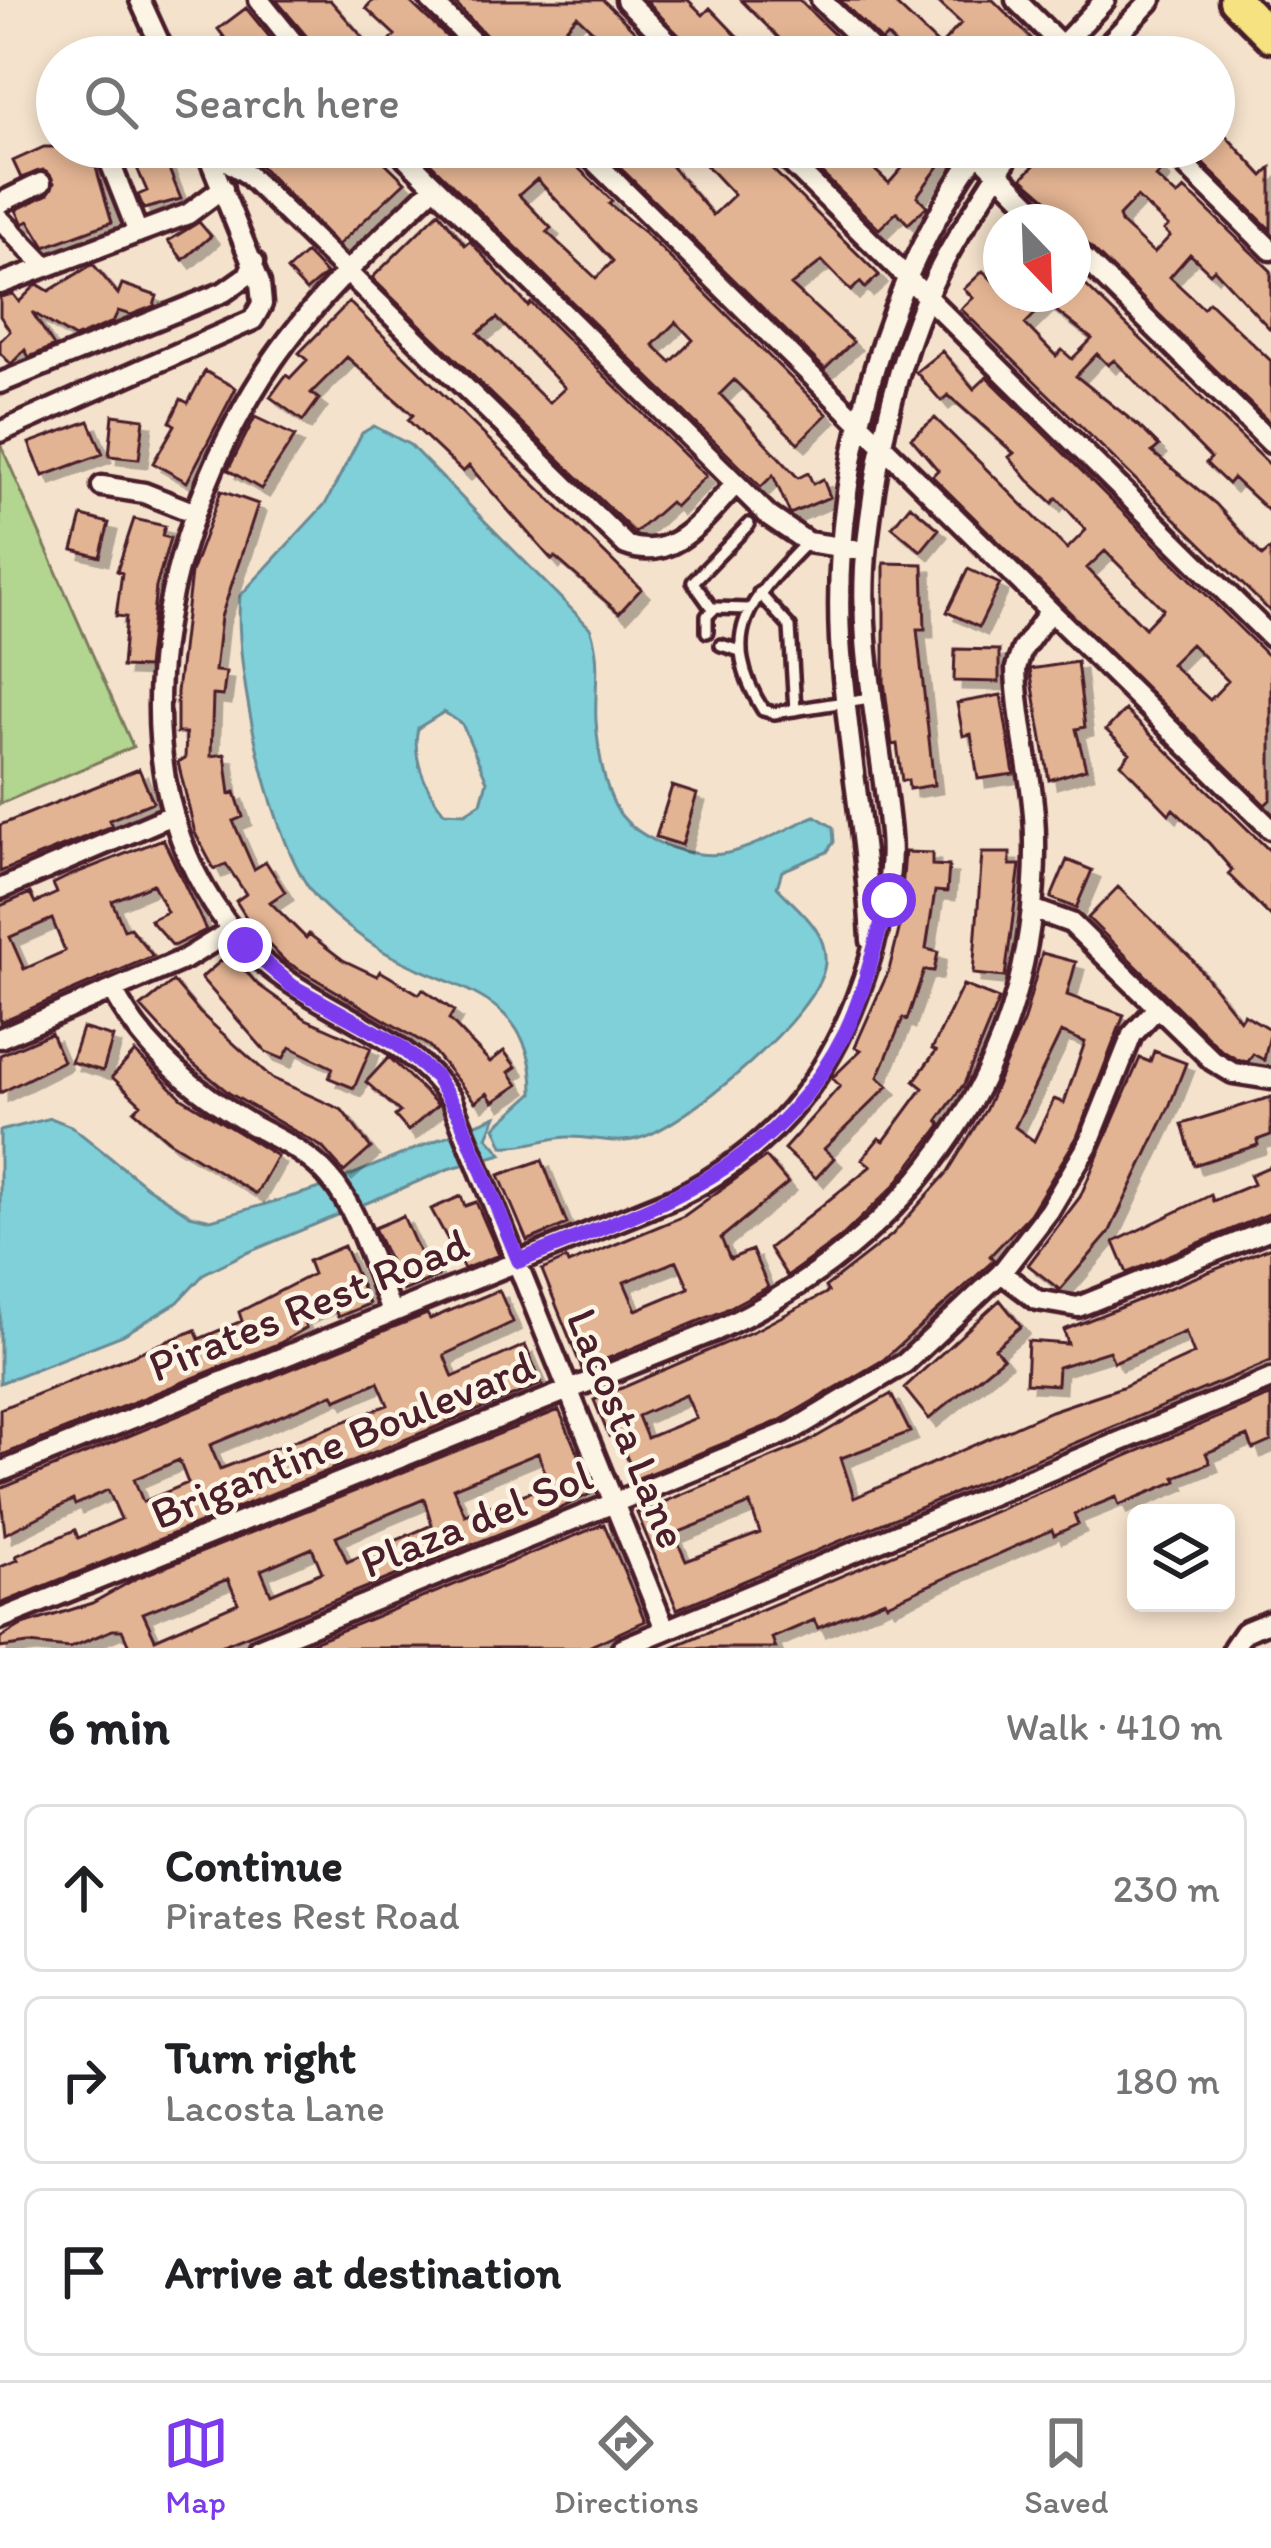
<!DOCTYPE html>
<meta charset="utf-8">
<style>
body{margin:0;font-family:Itim,sans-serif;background:#f2f2f2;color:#202124}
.controls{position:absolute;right:36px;bottom:36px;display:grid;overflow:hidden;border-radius:18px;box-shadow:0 6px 18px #0003}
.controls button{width:108px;height:108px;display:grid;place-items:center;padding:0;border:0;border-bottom:3px solid #e0e0e0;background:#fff;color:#202124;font:60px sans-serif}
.compass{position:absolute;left:983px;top:204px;width:108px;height:108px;border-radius:50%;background:#fff;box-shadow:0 6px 18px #0003;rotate:157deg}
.stop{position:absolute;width:36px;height:36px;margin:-27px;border:9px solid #7c3aed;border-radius:50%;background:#fff}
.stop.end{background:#7c3aed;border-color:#fff;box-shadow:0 3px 12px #0008}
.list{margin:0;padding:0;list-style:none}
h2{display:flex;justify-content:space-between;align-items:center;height:156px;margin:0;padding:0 48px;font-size:51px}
h2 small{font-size:39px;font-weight:400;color:#757577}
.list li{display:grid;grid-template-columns:78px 1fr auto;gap:36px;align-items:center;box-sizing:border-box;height:168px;margin:0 24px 24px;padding:0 24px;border:3px solid #e0e0e0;border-radius:18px}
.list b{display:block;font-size:45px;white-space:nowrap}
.list p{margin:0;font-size:39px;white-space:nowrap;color:#757577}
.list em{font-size:39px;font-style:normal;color:#757577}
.icon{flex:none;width:66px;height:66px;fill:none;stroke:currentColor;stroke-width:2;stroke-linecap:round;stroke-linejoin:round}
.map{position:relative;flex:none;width:1271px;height:1648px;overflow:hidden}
.search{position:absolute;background:#fff;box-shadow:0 6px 18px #0003;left:36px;right:36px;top:36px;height:132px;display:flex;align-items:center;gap:30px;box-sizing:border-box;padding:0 42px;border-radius:66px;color:#757577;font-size:45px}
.sheet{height:732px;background:#fff}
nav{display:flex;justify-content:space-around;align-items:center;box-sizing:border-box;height:168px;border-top:3px solid #e0e0e0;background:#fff;font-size:33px;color:#757577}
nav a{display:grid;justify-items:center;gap:6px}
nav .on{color:#7c3aed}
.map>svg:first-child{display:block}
.green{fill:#b2d690;stroke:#7e7a5e;stroke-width:3}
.water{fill:#7fd0d9;stroke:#6a8993;stroke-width:3;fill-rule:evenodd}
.building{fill:#e3b493;stroke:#4a1f2b;stroke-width:3;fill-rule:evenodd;filter:url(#shadow)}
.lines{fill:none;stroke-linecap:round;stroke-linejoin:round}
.service-casing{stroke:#4a1f2b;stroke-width:18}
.minor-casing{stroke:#4a1f2b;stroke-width:27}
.primary-casing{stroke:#4a1f2b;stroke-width:39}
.service{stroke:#fcf5e5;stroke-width:9}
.minor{stroke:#fcf5e5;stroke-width:18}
.primary{stroke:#f6e281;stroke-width:30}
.route{stroke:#7c3aed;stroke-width:15}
.labels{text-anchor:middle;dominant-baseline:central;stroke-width:9;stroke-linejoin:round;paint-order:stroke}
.street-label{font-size:45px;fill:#4a1f2b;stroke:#fcf5e5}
</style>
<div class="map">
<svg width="1271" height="1648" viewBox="0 0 1271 1648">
<defs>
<filter id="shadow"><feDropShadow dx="8" dy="8" stdDeviation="0" flood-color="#0004"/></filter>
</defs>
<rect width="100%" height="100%" fill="#f4e2cc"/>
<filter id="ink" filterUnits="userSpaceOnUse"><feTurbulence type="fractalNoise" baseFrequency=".00833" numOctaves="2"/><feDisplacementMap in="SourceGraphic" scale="24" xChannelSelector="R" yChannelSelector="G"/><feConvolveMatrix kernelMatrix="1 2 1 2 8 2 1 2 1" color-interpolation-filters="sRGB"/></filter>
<g filter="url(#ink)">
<path class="green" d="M0,443l133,304 -133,57z"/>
<path class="water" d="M374,426l36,19 180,183c12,31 4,61 6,93 2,28 6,58 18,83 16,35 78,57 114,49 30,-7 59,-25 87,-37l18,11 1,15 -7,10 -45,19 -5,16c20,22 51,43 48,76 -4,50 -139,162 -185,175 -25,8 -48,-2 -73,-1 -22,1 -42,11 -64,9l-8,-19 38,-34c1,-105 -88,-102 -155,-145 -19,-12 -42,-30 -58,-46 -49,-52 -87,-235 -80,-306l86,-93 36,-70zM444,712l18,12 25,57 -6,22 -16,10 -21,-1c-18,-22 -33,-55 -26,-84z
M496,1116l-9,21 15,17 -54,15 -204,85 -39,19 -27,29 -55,33 -123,48v-252l51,-13 20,8 76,61 43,28 21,5 106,-31z"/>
<path class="building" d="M276,0h54l36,41 -19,16h-23z
M373,0h35l60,57h-60l-18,-17 5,-5 -29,-27z
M452,0h151l58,57h-56l-15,-14 7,-8 -20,-19 -29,32 9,9h-50z
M646,0h42l15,15 7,-7 47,49h-59z
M741,0h58l58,57h-59z
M840,0h51l49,46 21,-23 -25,-23h57l38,38 -9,9 11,10h-41l-13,-12 -12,12h-59l-21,-21 -5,5z
M246,8l26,32 11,17h-44l-21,-28z
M1214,123l49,53 8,-8v62l-85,-83h28z
M44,147h46l22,75 -67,25 -16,-26 -6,3 -7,-14 32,-16 6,-11 -11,-13 -22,8 -8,-17z
M128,147h32l21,52 -37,10 -6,-14 9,-4z
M242,147h127l36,35 -67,63z
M414,147h143l55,54 -3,3 35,28 183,182 -29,29 -64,-63 -14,14 78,84 10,-5 5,11 10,-5 7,18 -40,17 -17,-39 -12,12zM537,179l76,82 -17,17 -49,-46 4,-4 -32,-33zM676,322l17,18 -22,22 -18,-17z
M599,147h56l58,68 21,-20 -45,-48h61l129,128 -14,13 -5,-6 -9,9 -29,-30 -31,24 62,57 -28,27z
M795,147h55l39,36 22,-25 -13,-11h55l-36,49 10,10 -19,18 -11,-12 -18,17z
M1052,147h85l25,23 -6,7 21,19 7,-7 11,9 76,73v59l-57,-61 -4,4 -20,-19 -20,23 33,31 6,-6 62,59v63l-196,-192 -2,-10 -51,-44zM1137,197l31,29 -4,4 6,6 -16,17 -33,-30 -2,-7z
M439,212l26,33 5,-4 58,65 3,-3 175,173 -31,31 -5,-5 -35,31 -263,-255zM497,318l68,70 -16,15 -71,-70z
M199,222l12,14 -28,24 -15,-19z
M306,253l20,21 -20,17 -19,-21z
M93,264l25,30 4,-10 35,12 -3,10 -23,9 -13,-4 -5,11 -38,16 -43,-26 22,34 -25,11 -4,-7 -14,14 -11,-11v-12l10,-10 -10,-15v-19l13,-3 6,8 18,-18 12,7z
M983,271l39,38 15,-15h36v-21l198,193v47l-38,-35 -5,6 -22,-21 5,-5 -97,-98 -6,5 -11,-11 -21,22 63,50 20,20 -7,6 64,52 46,52 9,-8v64l-310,-303 12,-11 -9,-9zM1046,303l46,36 -20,20 -10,-9 -6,6 -31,-32z
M349,302l292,287 -22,24 -64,-56 -3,3 -83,-94 -6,6 -55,-52 5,-5 -66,-58 -36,36 8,6 -16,22 -33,-24 16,-22 4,3 17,-18 -8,-7z
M942,351l32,38 13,-12 284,282v140l-6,6 -333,-329 6,-6 -27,-32 24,-20 132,131 19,-19 -29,-32 -4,5 -25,-23 -19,-23 5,-4 -66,-58 -7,6 -25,-29zM1105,551l58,58 -18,19 -58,-60zM1191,644l37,37 -18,19 -39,-36z
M205,371l31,17 -49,94 -34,-19 22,-38 -5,-3 11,-23 7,4z
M113,415l31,4 -5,40 -30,-3z
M255,417l40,19 -34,53 -33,-19z
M89,421l14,33 -60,22 -14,-33z
M221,491l37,13 -37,113 -6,54 11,1 -3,24 -10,-1 -2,61 14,-2 5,40 5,-2 8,25 -10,4 21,48 12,-7 19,30 -15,10 36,36 3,-4 34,26 34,16 3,-5 39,23 4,-5 31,22 -5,8 41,43 14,-11 12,16 -7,5 9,13 -25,17 -6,-9 -12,9 -46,-56 -144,-85 -31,-31 -18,-29 10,-7 -20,-30 -12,5 -19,-36 -17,-71 7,-4 1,-25h-9v-41l14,-119z
M910,505l29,24 -18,22 -29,-24z
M82,516l27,7 -9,34 -27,-7z
M134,519l31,7 -3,10 8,2 -14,49 -9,81 -25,-1 4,-50 -10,-1 6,-43 -5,-2z
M884,563l39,1 2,65h-8l17,156 -25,4 -1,-9 -6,1 -5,-37 -5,1 -8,-64z
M968,569l32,15 -21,43 -32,-15z
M955,649l44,1v32l-45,-1z
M1077,662l8,65 -9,2 10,40 -37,11 -19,-111z
M1001,695l13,79 -36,5 -7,-45 -8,2 -6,-33z
M1125,710l146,142v65l-43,-43 4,-4 -23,-27 -36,-34 -4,5 -48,-50 9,-11 -24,-23z
M139,769l14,33 -44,18 3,6 -112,46v-47z
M672,786l25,8 -15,51 -26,-8z
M163,839l43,91 -33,16 -23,-26 17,-8 -14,-28 -41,17 12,29 6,-2 23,28 -153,66v-116l30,-13 5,10 22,-10 -4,-9 18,-9zM52,919l13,32 -41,18 -14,-32z
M905,852l27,1v12l17,1 -2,26 -12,-1 -9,58 12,3 -4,19 -10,-1 -17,50 -4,-2 -25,59 10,9 -64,63 10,9 -18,20 -32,-29 56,-63 -8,-8 29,-28 -6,-3 34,-77 10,-40z
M982,853h28v12h10l-15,112 -32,-3z
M1067,860l25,10 -16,38 -25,-10z
M1118,887l73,71 49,62 4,-6 27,16 -7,30 -11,-6 -5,8 -10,-2 -17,-10 -133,-132z
M230,953l27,31 49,35 65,29 -17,40 -25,-10 4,-10 -43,-21 -7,12 -17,-7 -65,-74z
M1042,953l34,9 -9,33 57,20 -47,122 -47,77 -40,42 4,4 -111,100 -104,61 -143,58 -20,-47 -7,4 -15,-36 160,-69 74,-39 -3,-5 67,-52 55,-62 39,-64 38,-89zM1061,1032l24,10 -21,61 -10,-4 -20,42 -19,-14zM686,1395l10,23 -49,20 -9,-22z
M173,981l27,32 72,65 70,32 29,38 -27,24 -22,-25 -93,-54 -38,-31 -50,-55z
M963,985l36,14 -35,85 -26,36 3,5 -46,60 -54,52 -54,39 -18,-28 102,-82 -9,-7 17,-21 5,3 39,-53 -9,-7 22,-30 -4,-2z
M82,1028l31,9 -10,34 -32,-9z
M51,1033l12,28 -63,32v-38z
M1154,1051l32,12 -17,44 -60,126 -49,57 -32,-25 52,-68 60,-139 10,4z
M135,1052l47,46 95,58 -21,38 -87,-53 -35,-30 7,-7 -29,-27z
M389,1057l49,48 -30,26 -13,-15 5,-4 -34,-30z
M1271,1097v38l-14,5 1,5 -64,20 -12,-41z
M766,1157l22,26 -67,55 9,21 22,-9 16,37 -47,25 -139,57 -40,-99 24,-11 2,5 116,-48zM677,1261l12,27 -53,22 -12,-28z
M542,1160l25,64 -40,17 -28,-66z
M1271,1166v47l-144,60 -13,-31 97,-47 2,6 41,-17 -4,-9z
M461,1196l4,10 11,-4 23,53 -35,14 -33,-60z
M403,1216l17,38 7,-3 11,25 -35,15 -29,-63z
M344,1246l25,58 -31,13 -6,-14 -31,14 5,11 -26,15 -280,113v-47l195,-79 4,9 43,-18 -3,-9 74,-38 -5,-13z
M1271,1247v114l-594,248 -40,-96 167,-69 87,-50 19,38 -69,26 13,40 197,-87 71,-24 72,-33 -9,-22 -71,30 -5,-11 -51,16 -1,18 -31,-2 2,-42 40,3 -4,-14zM750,1504l10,29 -74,28 -12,-27z
M499,1290l14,32 -69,33 9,22 72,-32 17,39 -542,220v-37l18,-7 -2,-4 59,-26 3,8 43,-19 -13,-29 -33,15 -2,-5 -68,34 -5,-45 386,-159 41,-16 3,5zM378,1382l10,23 -168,64 -10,-24 123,-51 3,6zM179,1460l9,23 -45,19 -9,-23z
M1000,1300l21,26 -26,22 8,10 -74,61 -25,-31z
M1271,1395v46l-18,8 -5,-13 -42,17 4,10 -35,14 2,4 -58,24 -3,-8 -42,17 4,10 -24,11 -2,-5 -165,74 -2,-4 -67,28 -4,-8 -42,18 4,10h-106z
M559,1410l35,82 -41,20 -337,136h-86l-8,-18h-10l-42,18 -42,-4 -28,4v-10l20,-12 72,-23 45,-25zM538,1453l12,32 -85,30 -12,-27zM424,1499l8,26 -85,37 -11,-26zM312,1548l10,24 -51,22 -10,-24zM228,1579l10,24 -83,36 -12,-26z
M604,1524l41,97 -59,27h-288z"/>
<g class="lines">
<defs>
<path id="service" d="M807,542c-55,56 -92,91 -44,168l11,3 96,-15
M759,593l31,34 5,83
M713,610l-20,-28 56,-58
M707,632v-16l8,-8 34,1
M721,645l19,6"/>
<path id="minor" d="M140,0l26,57
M259,0l46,57
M430,0l58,57
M626,0l58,57
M821,0l58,57
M1016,0l57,57
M1051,57l54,-57
M1096,57l55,-57
M104,147l34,86
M205,147l42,27 379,371c48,19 79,-29 109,-60
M395,147l374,369 38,26 47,7
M580,147l691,682
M775,147l496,490
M972,147l75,75
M1167,147l104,103
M434,187c-56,54 -117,109 -161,173 -108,160 -174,412 -36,576 62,74 162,86 214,163l214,530
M0,203l41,-20
M0,219l46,48
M1073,247l198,196
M0,284l188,-70 35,-26
M0,383l224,-91 24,-17 6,-13
M0,432l253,-112 9,-16 -2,-21 -55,-136
M102,486l42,7 51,20
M0,889l172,-74
M1032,909l39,14 142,138 20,12 38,6
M871,941c-4,-101 -25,-200 -31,-301 -8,-170 42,-354 141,-493
M113,990c29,58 84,103 139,135 27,15 57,28 77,52 31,35 45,93 63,136
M0,1038l185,-79 47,-29
M1001,1273l36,27 41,7 193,-78
M0,1472l677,-275c103,-51 161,-130 193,-239 12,-43 24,-79 20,-124 -9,-98 -34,-192 -23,-290 9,-83 26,-170 60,-248 22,-52 58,-100 87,-149
M0,1619l715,-288c200,-92 323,-267 320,-491 0,-58 -18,-114 -19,-172l6,-18 27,-38
M258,1648l535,-218 112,-67 96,-90 48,-62 39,-66 44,-110 25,-27
M622,1648l649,-269
M1233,1648l11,-16 27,-11"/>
<path id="primary" d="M1235,0l36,36"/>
</defs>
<use href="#service" class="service-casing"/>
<use href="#minor" class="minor-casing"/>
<use href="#primary" class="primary-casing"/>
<use href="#service" class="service"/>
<use href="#minor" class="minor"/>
<use href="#primary" class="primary"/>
</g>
</g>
<g class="lines" filter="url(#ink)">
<path class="route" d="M245,945l47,41 105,58 39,33 24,40 59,144c137,-56 256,-88 327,-230 20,-41 28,-88 43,-131"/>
</g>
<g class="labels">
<g class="street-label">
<text transform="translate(308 1304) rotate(-22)">Pirates Rest Road</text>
<text transform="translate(628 1428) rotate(68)">Lacosta Lane</text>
<text transform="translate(342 1439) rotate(-22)">Brigantine Boulevard</text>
<text transform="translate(476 1518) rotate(-22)">Plaza del Sol</text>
</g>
</g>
</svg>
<div class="controls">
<button><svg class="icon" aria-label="layers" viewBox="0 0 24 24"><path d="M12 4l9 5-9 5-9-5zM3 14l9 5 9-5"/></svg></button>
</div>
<svg class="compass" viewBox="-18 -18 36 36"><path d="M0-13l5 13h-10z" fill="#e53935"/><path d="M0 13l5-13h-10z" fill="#757577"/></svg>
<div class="stop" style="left:889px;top:900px"></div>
<div class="stop end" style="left:245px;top:945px"></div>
<div class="search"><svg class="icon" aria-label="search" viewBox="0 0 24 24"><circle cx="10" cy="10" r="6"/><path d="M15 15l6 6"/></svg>Search here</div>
</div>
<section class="sheet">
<h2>6 min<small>Walk · 410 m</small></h2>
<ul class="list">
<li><svg class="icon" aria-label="ahead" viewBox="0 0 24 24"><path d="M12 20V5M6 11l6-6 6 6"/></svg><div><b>Continue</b><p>Pirates Rest Road</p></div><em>230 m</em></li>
<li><svg class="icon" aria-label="right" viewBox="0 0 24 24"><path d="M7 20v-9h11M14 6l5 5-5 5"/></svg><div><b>Turn right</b><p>Lacosta Lane</p></div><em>180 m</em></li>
<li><svg class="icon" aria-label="arrive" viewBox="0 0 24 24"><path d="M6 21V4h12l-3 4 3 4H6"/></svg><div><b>Arrive at destination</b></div></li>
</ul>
</section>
<nav>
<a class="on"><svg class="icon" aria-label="map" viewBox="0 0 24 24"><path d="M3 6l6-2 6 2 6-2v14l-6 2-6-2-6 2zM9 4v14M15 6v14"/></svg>Map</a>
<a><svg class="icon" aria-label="directions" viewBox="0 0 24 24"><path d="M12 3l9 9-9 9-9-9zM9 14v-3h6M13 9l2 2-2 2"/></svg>Directions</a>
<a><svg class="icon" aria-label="saved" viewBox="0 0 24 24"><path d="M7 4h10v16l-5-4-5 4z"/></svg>Saved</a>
</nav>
